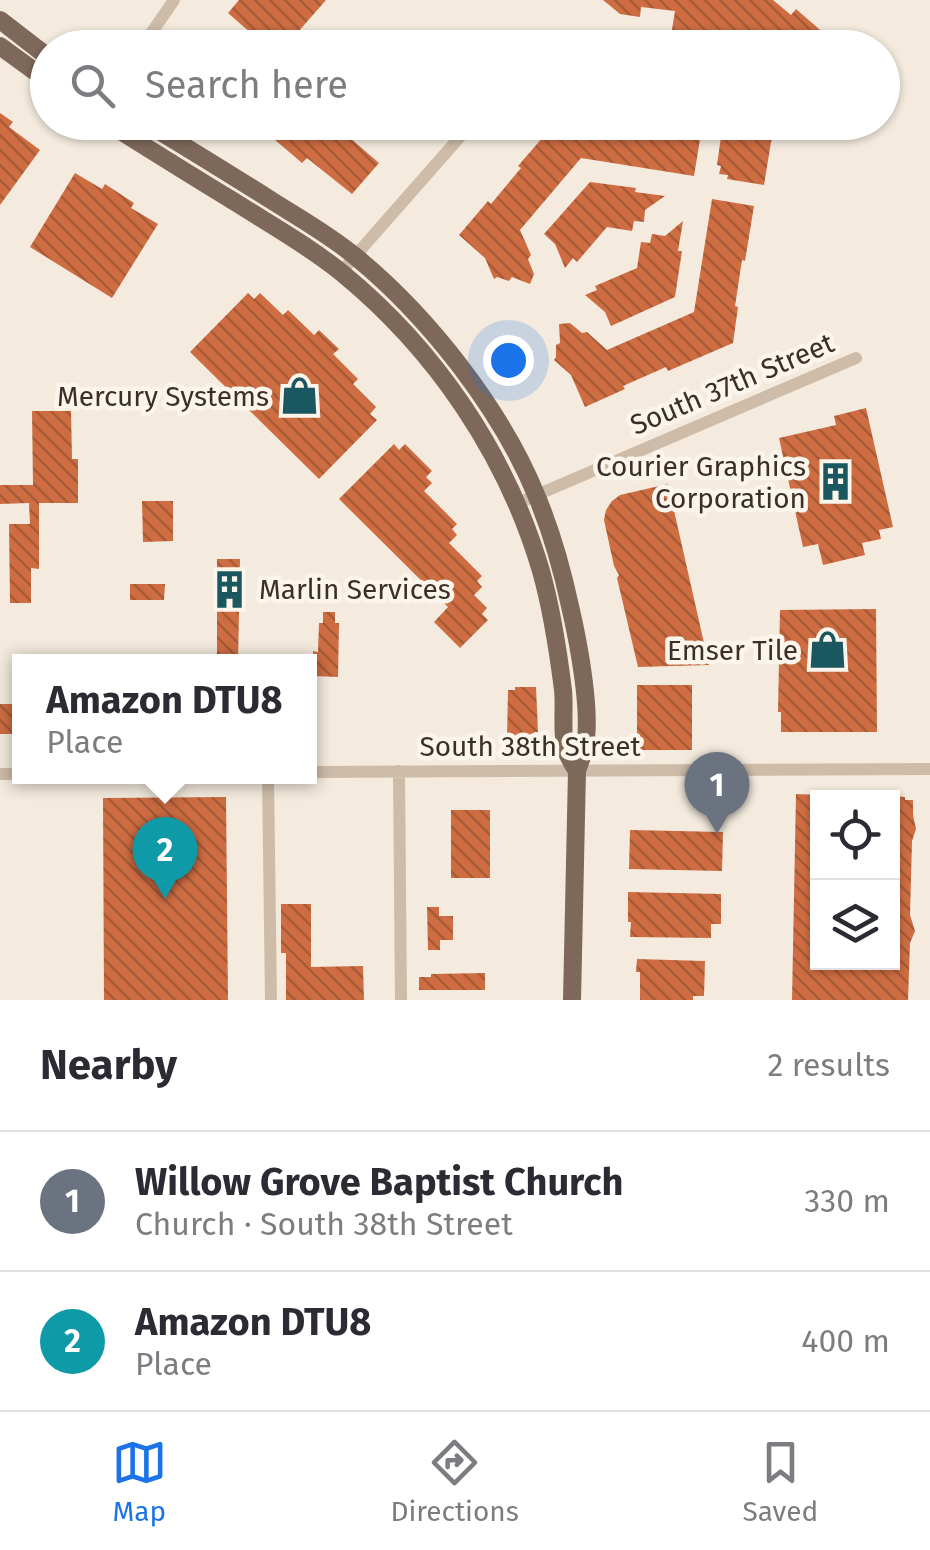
<!DOCTYPE html>
<meta charset="utf-8">
<style>
body{margin:0;font-family:"Fira Sans",sans-serif;background:#f2f2f3;color:#2b2b33}
.controls{position:absolute;right:30px;bottom:30px;display:grid;overflow:hidden;border-radius:0px;box-shadow:0 2px 8px #0004}
.controls button{width:90px;height:90px;display:grid;place-items:center;padding:0;border:0;border-bottom:2px solid #e1e1e2;background:#fff;color:#2b2b33;font:50px sans-serif}
.you{position:absolute;left:508px;top:360px;width:35px;height:35px;margin:-25px;border:8px solid #fff;border-radius:50%;background:#1a73e8;box-shadow:0 0 0 15px #1a73e833}
.badge{display:grid;place-items:center;width:65px;height:65px;border-radius:50%;background:#1a73e8;color:#fff;font-size:32px;font-weight:700}
.pin{position:absolute;translate:-50% -82px;filter:drop-shadow(0 2px 5px #0008)}
.pin::after{content:'';position:absolute;top:52px;width:35px;height:30px;background:inherit;clip-path:polygon(0 0,100% 0,50% 100%)}
.popup{position:absolute;left:12px;top:654px;width:305px;height:130px;box-sizing:border-box;display:grid;place-content:center;border-radius:0px;background:#fff;filter:drop-shadow(0 2px 8px #0005);font-size:32px;white-space:nowrap;color:#7c7c81}
.popup b{font-size:38px;color:#2b2b33}
.popup::after{content:'';position:absolute;left:50%;top:100%;margin-left:-20px;border:20px solid transparent;border-top-color:#fff}
.list{margin:0;padding:0;list-style:none}
h2{display:flex;justify-content:space-between;align-items:center;height:130px;margin:0;padding:0 40px;font-size:42px}
h2 small{font-size:32px;font-weight:400;color:#7c7c81}
.list li{display:grid;grid-template-columns:65px 1fr auto;gap:30px;align-items:center;box-sizing:border-box;height:140px;padding:0 40px;border-top:2px solid #e1e1e2}
.list b{display:block;font-size:38px;white-space:nowrap}
.list p{margin:0;font-size:32px;white-space:nowrap;color:#7c7c81}
.list em{font-size:32px;font-style:normal;color:#7c7c81}
.icon{flex:none;width:55px;height:55px;fill:none;stroke:currentColor;stroke-width:2;stroke-linecap:round;stroke-linejoin:round}
.map{position:relative;flex:none;width:930px;height:1000px;overflow:hidden}
.search{position:absolute;background:#fff;box-shadow:0 2px 8px #0004;left:30px;right:30px;top:30px;height:110px;display:flex;align-items:center;gap:25px;box-sizing:border-box;padding:0 35px;border-radius:55px;color:#7c7c81;font-size:38px}
.sheet{height:410px;background:#fff}
nav{display:flex;justify-content:space-around;align-items:center;box-sizing:border-box;height:140px;border-top:2px solid #e1e1e2;background:#fff;font-size:28px;color:#7c7c81}
nav a{display:grid;justify-items:center;gap:5px}
nav .on{color:#1a73e8}
.map>svg:first-child{display:block}
.building{fill:url(#building-back-hatch)}
.lines{fill:none;stroke-linecap:round;stroke-linejoin:round}
.minor{stroke:#cebca9;stroke-width:12}
.major{stroke:#7d6859;stroke-width:18}
.labels{text-anchor:middle;dominant-baseline:central;stroke-width:9;stroke-linejoin:round;paint-order:stroke}
.street-label{font-size:28px;fill:#3a3029;stroke:#fbf5eb}
.poi-label{font-size:28px;fill:#3a3029;stroke:#fbf5eb;text-anchor:end}
</style>
<div class="map">
<svg width="930" height="1000" viewBox="0 0 930 1000">
<defs>
<pattern id="building-back-hatch" width="6" height="6" patternUnits="userSpaceOnUse" patternTransform="scale(2.5)"><rect width="6" height="6" fill="#ce6d42"/><path d="M-1 5l2 2M0 0l6 6M5-1l2 2" fill="none" stroke="#a85a37"/></pattern>
</defs>
<rect width="100%" height="100%" fill="#f4ebde"/>
<path class="building" d="M239,0h87l-42,48h-16l-40,-35z
M603,0h170l18,15 5,-6 45,39h-172l6,-37 -34,-4 -1,10 -20,-3z
M0,113l13,9 -4,5 31,23 -40,55z
M250,122h69l10,9 6,-6 44,38 -27,31 -45,-36 -5,5 -36,-31 -5,6 -6,-6 2,-3z
M556,122h52l37,6 1,-3 55,8 -7,43 -113,-18 -61,72 11,25 -3,4 6,15 -4,10 -18,-7 -3,4 -12,-4 -3,2 -9,-21 -26,-23 29,-34 3,3 30,-36 -3,-2z
M722,129l50,7 -8,49 -37,-6 1,-4 -9,-1 2,-8 -4,-1z
M75,173l27,16 3,-5 29,19 -3,5 27,16 -46,74 -82,-51z
M590,182l46,6 -1,4 30,4 -20,14 -1,12 -10,-1 -2,10 -25,-4 -30,35 -4,-4 -8,10 -10,-24 -11,-10z
M712,199l42,7 -9,55 -3,-1 -7,46 3,1 -5,36 -65,28 -2,-4 -43,19 2,3 -40,18 -14,-32 -17,-15 2,-3v-12l4,-2 -1,-19 11,-1 12,10 5,-1 20,18 87,-38z
M683,221l-5,30h4l-7,46 -64,29 -6,-14 -20,-17 12,-5 -2,-4 42,-18 4,-26 9,1 2,-9 13,2z
M248,293l6,6 6,-6 23,22 5,-5 26,25 5,-5 20,19 -6,5 25,25 -5,5 23,23 -6,7 7,6 -58,59 -129,-127z
M866,408l27,119 -14,3 2,9 -19,4 3,12 -42,10 -5,-21 -15,3 -24,-109 57,-13 -2,-9z
M32,411h39l1,48h6v44h-39v66l-8,-1v35h-21l-1,-79h21l-1,-21 -29,1v-19h33z
M394,444l5,6 6,-6 27,27 -6,6 6,6 -8,8 33,33 -5,5 5,6 -8,8 33,33 -5,5 5,6 -8,8 13,13 -5,6 6,6 -28,28 -26,-26 14,-15 -109,-108z
M668,484l41,181 -71,2 -21,-89 2,-3 -5,-9 -10,-46 2,-10 6,-9 8,-6z
M142,501h31v40l-30,1z
M217,559h23l-2,103h-21z
M130,584h35l-1,16h-34z
M876,609l1,123h-96v-20h-3l2,-102z
M323,612h12v11h4l-1,54 -25,-1v-25l5,1 1,-29h4z
M637,685h55v65h-55z
M515,687h21l2,45h-4v4l-27,2 1,-48h7z
M0,704h20v30h-20z
M796,794l22,1v167h74v-166l13,1v3h8v15l3,14 -4,12 -2,74 5,16 -5,12 -2,57h-116z
M226,797l2,203h-124l-1,-202z
M451,810h39v68h-39z
M630,830l93,2 -1,39 -93,-2z
M628,892l93,2v30h-10v14l-81,-1 1,-15h-3z
M281,904h30v63l52,-1 1,34h-78v-47h-5z
M427,907h12v9h14v24h-13v10h-12z
M637,959l68,2 -1,35h-11v4h-53v-28h-4z
M485,973v17h-66v-13h12v-3z"/>
<g class="lines">
<path class="minor" d="M141,48l33,-48
M341,272l132,-150
M518,503l338,-145
M399,771l2,229
M310,772l620,-3
M0,774h20
M268,776l3,224"/>
<path class="major" d="M0,20l48,37
M0,46l48,35
M106,122c43,27 86,54 129,80 36,23 74,44 107,71 94,77 165,182 199,298 11,39 17,79 22,119 2,18 -2,45 3,60 2,7 7,14 11,21
M144,122c44,26 87,53 130,80 27,17 57,34 82,55 72,59 146,153 181,240 15,36 25,72 33,109 8,34 23,111 14,143 -1,7 -5,15 -7,22l-5,229"/>
</g>
<defs>
<symbol id="shop-bare" viewBox="-9 -9 18 18"><path d="M-5-2.5h2.3a2.7 3.5 0 0 1 5.4 0H5L5.5 6h-11ZM-1.5-2.5h3a1.5 2.3 0 0 0-3 0Z" fill="#1b5760" stroke="#fbf5eb" stroke-width="2.5" paint-order="stroke"/></symbol>
<symbol id="building-bare" viewBox="-9 -9 18 18"><path d="M-4-6H4V6H1V3H-1V6H-4ZM-2.5-4.3h1.7v1.8h-1.7ZM.8-4.3h1.7v1.8H.8ZM-2.5-1h1.7V.8h-1.7ZM.8-1h1.7V.8H.8Z" fill="#1b5760" stroke="#fbf5eb" stroke-width="2.5" paint-order="stroke"/></symbol>
</defs>
<g fill-rule="evenodd">
<use href="#shop-bare" x="272" y="368" width="55" height="55"/>
<use href="#building-bare" x="808" y="454" width="55" height="55"/>
<use href="#building-bare" x="202" y="562" width="55" height="55"/>
<use href="#shop-bare" x="800" y="622" width="55" height="55"/>
</g>
<g class="labels">
<g class="street-label">
<text transform="translate(732 384) rotate(-23)">South 37th Street</text>
<text x="530" y="746">South 38th Street</text>
</g>
<g class="poi-label">
<text x="269" y="396">Mercury Systems</text>
<text x="806" y="466">Courier Graphics<tspan x="806" dy="32">Corporation</tspan></text>
<text x="259" y="589" text-anchor="start">Marlin Services</text>
<text x="798" y="650">Emser Tile</text>
</g>
</g>
</svg>
<div class="controls">
<button><svg class="icon" aria-label="locate" viewBox="0 0 24 24"><circle cx="12" cy="12" r="6"/><path d="M12 2v4M12 18v4M2 12h4M18 12h4"/></svg></button>
<button><svg class="icon" aria-label="layers" viewBox="0 0 24 24"><path d="M12 4l9 5-9 5-9-5zM3 14l9 5 9-5"/></svg></button>
</div>
<div class="you"></div>
<div class="pin badge" style="left:717px;top:834px;background:#6b7280">1</div>
<div class="pin badge" style="left:165px;top:899px;background:#0f9aa8">2</div>
<div class="popup"><b>Amazon DTU8</b>Place</div>
<div class="search"><svg class="icon" aria-label="search" viewBox="0 0 24 24"><circle cx="10" cy="10" r="6"/><path d="M15 15l6 6"/></svg>Search here</div>
</div>
<section class="sheet">
<h2>Nearby<small>2 results</small></h2>
<ul class="list">
<li><span class="badge" style="background:#6b7280">1</span><div><b>Willow Grove Baptist Church</b><p>Church · South 38th Street</p></div><em>330 m</em></li>
<li><span class="badge" style="background:#0f9aa8">2</span><div><b>Amazon DTU8</b><p>Place</p></div><em>400 m</em></li>
</ul>
</section>
<nav>
<a class="on"><svg class="icon" aria-label="map" viewBox="0 0 24 24"><path d="M3 6l6-2 6 2 6-2v14l-6 2-6-2-6 2zM9 4v14M15 6v14"/></svg>Map</a>
<a><svg class="icon" aria-label="directions" viewBox="0 0 24 24"><path d="M12 3l9 9-9 9-9-9zM9 14v-3h6M13 9l2 2-2 2"/></svg>Directions</a>
<a><svg class="icon" aria-label="saved" viewBox="0 0 24 24"><path d="M7 4h10v16l-5-4-5 4z"/></svg>Saved</a>
</nav>
